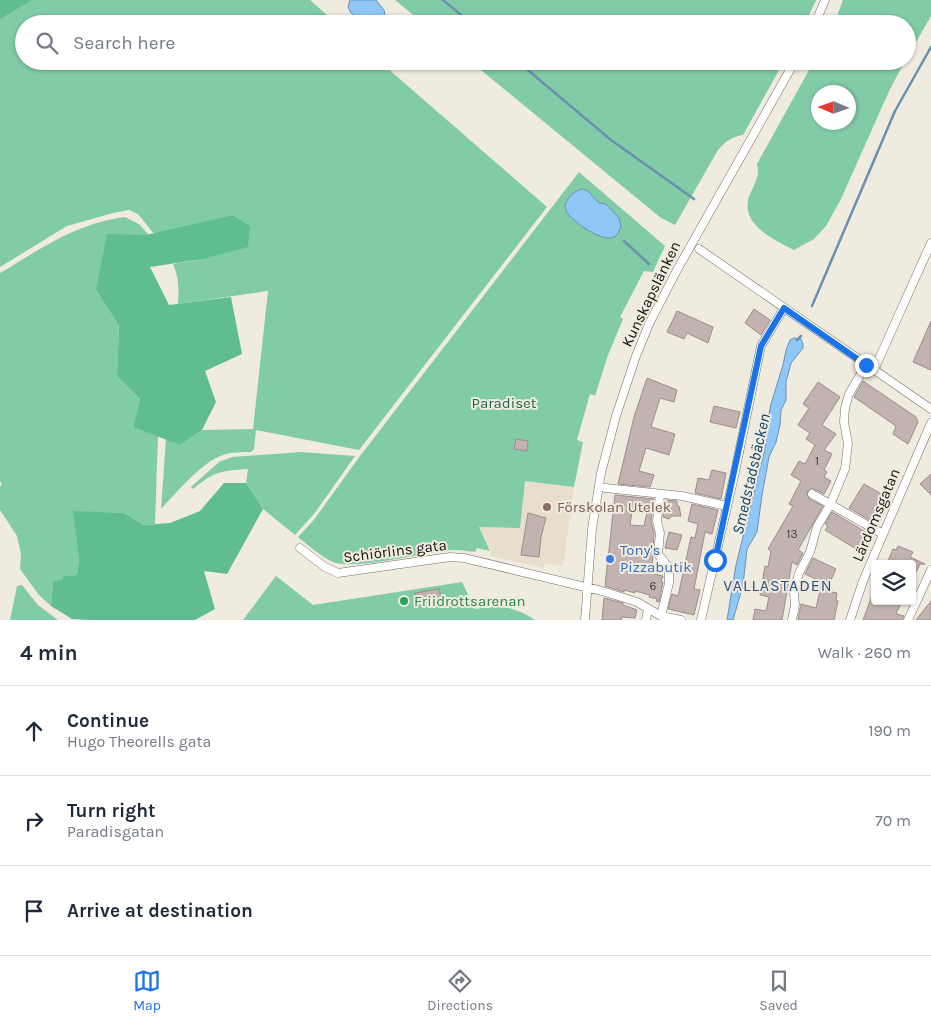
<!DOCTYPE html>
<meta charset="utf-8">
<style>
body{margin:0;font-family:Karla,sans-serif;background:#f2f2f3;color:#1f2937}
.controls{position:absolute;right:15px;bottom:15px;display:grid;overflow:hidden;border-radius:5px;box-shadow:0 1px 4px #0004}
.controls button{width:45px;height:45px;display:grid;place-items:center;padding:0;border:0;border-bottom:1px solid #e0e1e3;background:#fff;color:#1f2937;font:25px sans-serif}
.compass{position:absolute;left:811px;top:85px;width:45px;height:45px;border-radius:50%;background:#fff;box-shadow:0 1px 4px #0004;rotate:272deg}
.stop{position:absolute;width:15px;height:15px;margin:-11px;border:4px solid #1a73e8;border-radius:50%;background:#fff}
.stop.end{background:#1a73e8;border-color:#fff;box-shadow:0 1px 5px #0008}
.list{margin:0;padding:0;list-style:none}
h2{display:flex;justify-content:space-between;align-items:center;height:65px;margin:0;padding:0 20px;font-size:21px}
h2 small{font-size:16px;font-weight:400;color:#747a83}
.list li{display:grid;grid-template-columns:32px 1fr auto;gap:15px;align-items:center;box-sizing:border-box;height:90px;padding:0 20px;border-top:1px solid #e0e1e3}
.list b{display:block;font-size:19px;white-space:nowrap}
.list p{margin:0;font-size:16px;white-space:nowrap;color:#747a83}
.list em{font-size:16px;font-style:normal;color:#747a83}
.icon{flex:none;width:28px;height:28px;fill:none;stroke:currentColor;stroke-width:2;stroke-linecap:round;stroke-linejoin:round}
.map{position:relative;flex:none;width:931px;height:620px;overflow:hidden}
.search{position:absolute;background:#fff;box-shadow:0 1px 4px #0004;left:15px;right:15px;top:15px;height:55px;display:flex;align-items:center;gap:12px;box-sizing:border-box;padding:0 18px;border-radius:28px;color:#747a83;font-size:19px}
.sheet{height:335px;background:#fff}
nav{display:flex;justify-content:space-around;align-items:center;box-sizing:border-box;height:70px;border-top:1px solid #e0e1e3;background:#fff;font-size:14px;color:#747a83}
nav a{display:grid;justify-items:center;gap:2px}
nav .on{color:#1a73e8}
.map>svg:first-child{display:block}
.built{fill:#e7decb}
.green{fill:#81cba6;fill-rule:evenodd}
.forest{fill:#60bd91}
.water{fill:#8fc7f7;stroke:#6a90b1}
.lines{fill:none;stroke-linecap:round;stroke-linejoin:round}
.stream{stroke:#6a90b1;stroke-width:2.5}
.building{fill:#c2b3b0;stroke:#9a8d8a;fill-rule:evenodd}
.minor-casing{stroke:#736e63;stroke-width:9}
.minor{stroke:#fff;stroke-width:8}
.route{stroke:#1a73e8;stroke-width:6}
.education-dot{fill:#8d6e63;stroke:#f0ebdf;stroke-width:2}
.shop-dot{fill:#3f7fe0;stroke:#f0ebdf;stroke-width:2}
.leisure-dot{fill:#2e9e5b;stroke:#f0ebdf;stroke-width:2}
.labels{text-anchor:middle;dominant-baseline:central;stroke-width:4;stroke-linejoin:round;paint-order:stroke}
.number-label{font-size:12px;fill:#3f3a36}
.street-label{font-size:15px;fill:#13110d;stroke:#f0ebdf}
.park-label{font-size:15px;fill:#206548;stroke:#f0ebdf}
.education-label{font-size:15px;fill:#785e54;stroke:#f0ebdf;text-anchor:start}
.shop-label{font-size:15px;fill:#366cbe;stroke:#f0ebdf;text-anchor:start}
.leisure-label{font-size:15px;fill:#27864d;stroke:#f0ebdf;text-anchor:start}
.water-label{font-size:16px;font-style:italic;fill:#094167;stroke:#f0ebdf}
.neighbourhood-label{font-size:16px;letter-spacing:1px;fill:#2a4e84;stroke:#f0ebdf}
</style>
<div class="map">
<svg width="931" height="620" viewBox="0 0 931 620">
<rect width="100%" height="100%" fill="#f0ebdf"/>
<path class="built" d="M525,481l49,6 -11,79 -18,-3 -1,5 -53,-12v-5l-12,-24 41,1z"/>
<path class="green" d="M0,0h310l27,24h-313v37h355l168,146 -188,243 -103,-20 -2,19 -3,3c-9,0 -19,0 -28,3 -20,6 -47,38 -62,54l5,-70 14,6 22,-15 51,-1 15,-138 -90,13c1,-15 1,-26 -5,-40l30,-5 29,-44 -78,19 -16,-20 -9,-4 -16,3 -46,13 -67,41z
M395,0h421l-11,24h-381z
M843,0h88v16l-24,42v-34h-73z
M470,61h314l-41,74c-12,2 -17,6 -25,15l-43,75 -14,-7z
M814,61h91l-15,28 -49,110 -15,27 -12,13 -20,11c-21,-11 -56,-26 -44,-56 5,-11 10,-18 7,-30zM818,92h30v30h-30z
M579,172l86,74 -12,26 -9,-1 -24,46 3,2 -15,36 -13,41 -5,-2 -13,46 6,2 -9,45 -49,-6 -5,47 -41,-1 11,24 -13,-3 -2,4 -16,-2h-13c-24,4 -94,20 -113,12 -13,-6 -24,-16 -35,-25l15,-16 47,-65z
M125,217l14,7 10,11h-3l-50,55 23,36 -2,50 23,23 -7,28 25,9 -3,88 -11,1 -20,-12 -50,-1 5,48 -2,15 -13,1 -1,3 -10,2 -2,25 -12,-11 -19,-26 1,-15 -4,-18 -17,-26v-24l2,-1 -2,-4v-208c43,-25 74,-49 125,-56z
M301,452l54,4 -41,58 -19,21 -32,-26 -17,-26 2,-14c-28,2 -33,2 -55,20l-2,-2 28,-25 13,-5z
M276,576l37,29 149,-23 13,27c25,-4 39,-3 60,11h-292z
M22,585l16,20 20,15h-48l7,-34z"/>
<path class="forest" d="M0,0h32l-32,19z
M232,215l18,11 -2,21 -45,12 -53,8 19,38 62,-8 11,57 -37,17 11,31 -14,28 -22,15 -47,-18 7,-28 -23,-23 2,-50 -23,-36 11,-56 39,1z
M224,483h22l17,26 -36,65 -23,-3 11,38 -20,11h-106l-17,-1 -21,-13 2,-25 10,-2v-3l14,-1 2,-15 -6,-49 51,2 20,12 26,-2 30,-12z"/>
<path class="water" d="M350,0h26l8,10 1,5 -7,9h-15l-12,-11 -3,-6z
M583,189l5,2 11,12 7,1 13,14 2,9c-2,4 -3,8 -7,10 -11,6 -43,-16 -48,-26 -4,-10 9,-21 17,-22z
M794,338l7,1 2,5v4l-12,15 -5,19v18l-5,10 -1,15 -4,17 -7,15 -7,38 -5,37 -10,17 -4,36 -10,35h-6l9,-55 29,-116 1,-20 5,-25 12,-39 3,-15 4,-10z"/>
<g class="lines">
<path class="stream" d="M443,0l29,24
M517,61l94,79 83,59
M624,241l25,23
M812,306l83,-195 36,-64
M797,340l4,-4"/>
</g>
<path class="building" d="M754,309l16,11 -9,15 -16,-12z
M677,311l36,16 -5,16 -21,-10 -3,6 -17,-7z
M931,321v49l-18,-8z
M647,378l30,12 -3,12 -14,-4 -9,29 24,7 -6,21 -23,-7 -7,23 15,4 -4,12 -32,-3 16,-67z
M863,381l53,36 2,5 -10,22 -15,-10 3,-8 -42,-29z
M818,382l22,15 -18,28 14,9 -12,16 8,4 -8,16 3,2 -3,5 7,4 -7,13 -12,-6 -5,4 2,7 14,7 -25,44 5,3 -6,12 -5,-3 -10,58h-29l2,-11 11,2 3,-14 -9,-2 5,-29 3,1 3,-16 -3,-2 25,-43 -4,-2 12,-23 -10,-6 8,-14 6,3 10,-19 -9,-6 4,-6 -12,-8 11,-17 -6,-4z
M714,406l26,6 -4,16 -26,-6z
M516,439l12,2 -1,10 -13,-2z
M712,470l14,3 -5,26 -26,-6 3,-15 11,2z
M931,474v21l-11,-11z
M864,484l21,12 -12,26 -24,-14z
M615,495l39,4 -3,22 3,12 -2,37 3,1 -1,3 9,2 -2,6h2l-4,20 -3,-1 1,-2 -8,-2 1,-2 -15,-4v2l-11,-3v2l-19,-6zM632,511l15,1 -3,14 -14,-1z
M665,500l12,1v4l2,1 2,10h-10l-2,3 -6,-2z
M692,504l26,6 -6,24 -7,-2 -11,57 6,1 -6,25 -26,-6 4,-15 6,2 13,-59 4,1 3,-14 -10,-3z
M832,512l37,22 -8,18 -36,-22 3,-4 -3,-2z
M528,513l18,5 -5,19 -2,20 -18,-2z
M669,532l13,3 -5,15 -12,-2z
M898,546l15,6 -3,5 15,7h-5l-8,16v-16h-19l-5,-3 5,-12 3,1z
M813,558l23,11 -10,22 11,2 -1,7 2,1 -4,19h-36l3,-16 15,4 4,-18 -5,-1 3,-9 -13,-6z
M439,589l2,10 -25,4 -1,-10z
M873,593h2v8h27l-6,13 8,2 -2,4h-39z
M604,598l19,5v2l14,5 -2,8 -13,-1 -1,3h-19z
M931,601v19h-15z"/>
<g class="lines">
<defs>
<path id="minor" d="M815,24l10,-24
M699,249l232,160
M874,370l57,-127
M605,488l77,8 45,10
M660,494l-3,27 3,12 -2,21 11,14v15l-8,33
M812,494l71,40
M300,548l25,19 13,6 112,-16 14,1 138,33 35,11 24,14 20,4
M585,620l7,-91 9,-56 15,-57 20,-60 13,-32 28,-54 118,-209
M646,620l2,-11
M701,620l34,-148 26,-126 23,-38
M792,620l3,-15 -1,-12 5,-20 11,-21 7,-25 13,-22 15,-36 3,-25 -4,-22 1,-14 4,-14 17,-29
M850,620l13,-39 68,-158
M908,620l23,-50"/>
</defs>
<use href="#minor" class="minor-casing"/>
<use href="#minor" class="minor"/>
</g>
<g class="lines">
<path class="route" d="M715,560l46,-214 23,-38 82,57"/>
</g>
<circle class="education-dot" cx="547" cy="507" r="5"/>
<circle class="shop-dot" cx="610" cy="559" r="5"/>
<circle class="leisure-dot" cx="404" cy="601" r="5"/>
<g class="labels">
<g class="number-label">
<text x="817" y="461">1</text>
<text x="792" y="534">13</text>
<text x="653" y="586">6</text>
</g>
<g class="street-label">
<text transform="translate(651 294) rotate(-64)">Kunskapslänken</text>
<text transform="translate(876 515) rotate(-67)">Lärdomsgatan</text>
<text transform="translate(395 551) rotate(-7)">Schiörlins gata</text>
</g>
<g class="park-label">
<text x="504" y="403">Paradiset</text>
</g>
<g class="education-label">
<text x="557" y="507">Förskolan Utelek</text>
</g>
<g class="shop-label">
<text x="620" y="550">Tony's<tspan x="620" dy="17">Pizzabutik</tspan></text>
</g>
<g class="leisure-label">
<text x="414" y="601">Friidrottsarenan</text>
</g>
<g class="water-label">
<text transform="translate(751 474) rotate(-77)">Smedstadsbäcken</text>
</g>
<g class="neighbourhood-label">
<text x="778" y="585">VALLASTADEN</text>
</g>
</g>
</svg>
<div class="controls">
<button><svg class="icon" aria-label="layers" viewBox="0 0 24 24"><path d="M12 4l9 5-9 5-9-5zM3 14l9 5 9-5"/></svg></button>
</div>
<svg class="compass" viewBox="-18 -18 36 36"><path d="M0-13l5 13h-10z" fill="#e53935"/><path d="M0 13l5-13h-10z" fill="#747a83"/></svg>
<div class="stop" style="left:715px;top:560px"></div>
<div class="stop end" style="left:866px;top:365px"></div>
<div class="search"><svg class="icon" aria-label="search" viewBox="0 0 24 24"><circle cx="10" cy="10" r="6"/><path d="M15 15l6 6"/></svg>Search here</div>
</div>
<section class="sheet">
<h2>4 min<small>Walk · 260 m</small></h2>
<ul class="list">
<li><svg class="icon" aria-label="ahead" viewBox="0 0 24 24"><path d="M12 20V5M6 11l6-6 6 6"/></svg><div><b>Continue</b><p>Hugo Theorells gata</p></div><em>190 m</em></li>
<li><svg class="icon" aria-label="right" viewBox="0 0 24 24"><path d="M7 20v-9h11M14 6l5 5-5 5"/></svg><div><b>Turn right</b><p>Paradisgatan</p></div><em>70 m</em></li>
<li><svg class="icon" aria-label="arrive" viewBox="0 0 24 24"><path d="M6 21V4h12l-3 4 3 4H6"/></svg><div><b>Arrive at destination</b></div></li>
</ul>
</section>
<nav>
<a class="on"><svg class="icon" aria-label="map" viewBox="0 0 24 24"><path d="M3 6l6-2 6 2 6-2v14l-6 2-6-2-6 2zM9 4v14M15 6v14"/></svg>Map</a>
<a><svg class="icon" aria-label="directions" viewBox="0 0 24 24"><path d="M12 3l9 9-9 9-9-9zM9 14v-3h6M13 9l2 2-2 2"/></svg>Directions</a>
<a><svg class="icon" aria-label="saved" viewBox="0 0 24 24"><path d="M7 4h10v16l-5-4-5 4z"/></svg>Saved</a>
</nav>
